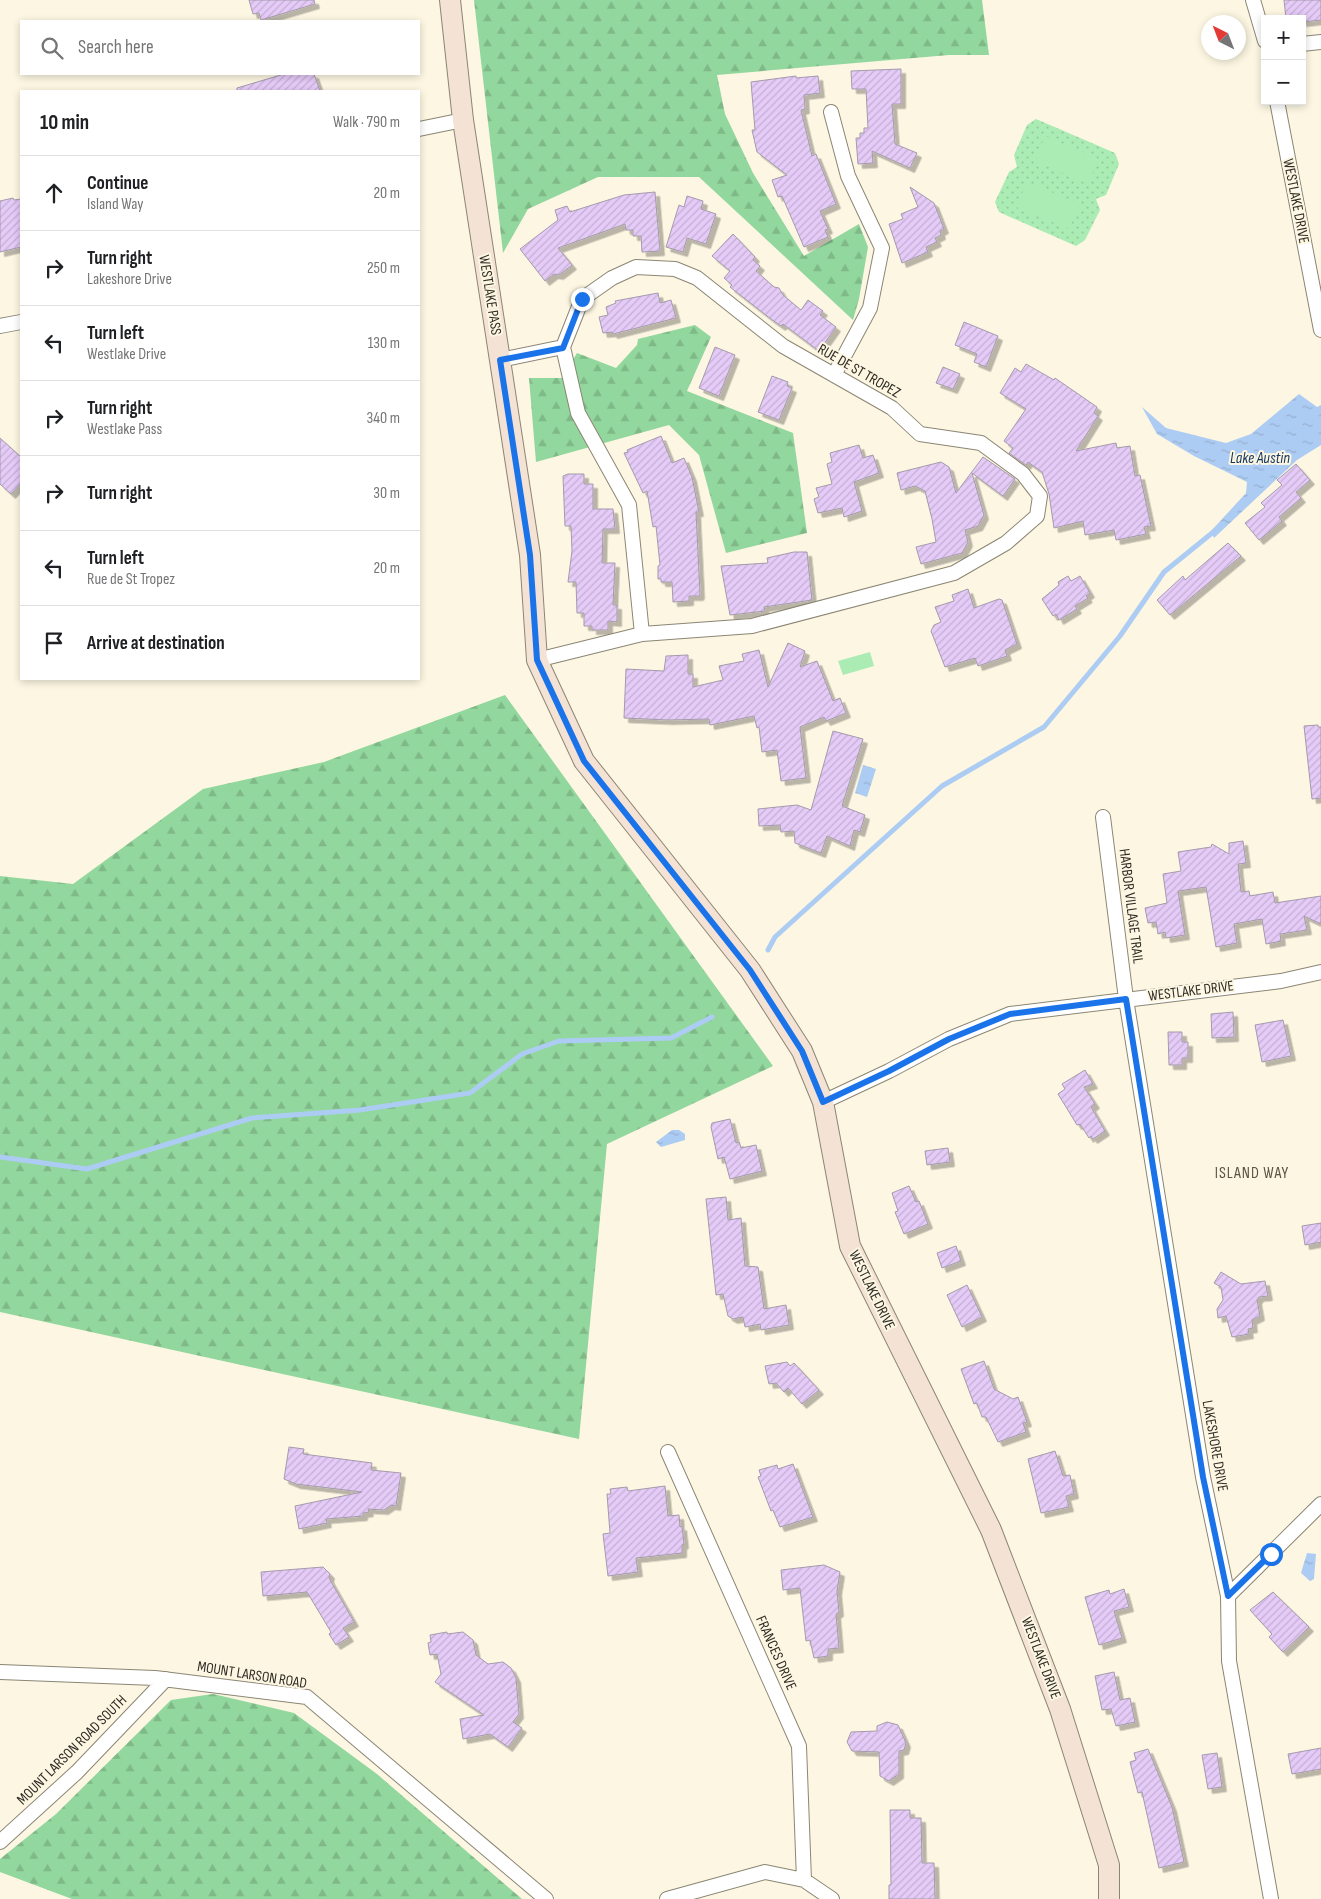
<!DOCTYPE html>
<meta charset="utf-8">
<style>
body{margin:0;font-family:"Sofia Sans Condensed",sans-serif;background:#f2f2f2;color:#202124}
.controls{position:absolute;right:15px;top:15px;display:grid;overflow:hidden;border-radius:0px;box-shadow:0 2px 8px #0003}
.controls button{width:45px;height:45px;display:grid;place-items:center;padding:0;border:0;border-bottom:1px solid #e0e0e0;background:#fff;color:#202124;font:25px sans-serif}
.compass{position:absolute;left:1201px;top:15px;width:45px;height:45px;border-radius:50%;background:#fff;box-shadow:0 2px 8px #0003;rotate:318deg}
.stop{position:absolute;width:15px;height:15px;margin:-11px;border:4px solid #1a73e8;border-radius:50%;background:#fff}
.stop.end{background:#1a73e8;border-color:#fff;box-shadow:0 1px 5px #0008}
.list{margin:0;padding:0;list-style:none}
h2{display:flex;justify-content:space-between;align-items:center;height:65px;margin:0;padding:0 20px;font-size:21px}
h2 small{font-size:16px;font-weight:400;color:#757577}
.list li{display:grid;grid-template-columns:32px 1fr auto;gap:15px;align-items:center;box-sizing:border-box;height:75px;padding:0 20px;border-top:1px solid #e0e0e0}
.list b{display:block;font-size:19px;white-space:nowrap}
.list p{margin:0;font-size:16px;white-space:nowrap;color:#757577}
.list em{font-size:16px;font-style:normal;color:#757577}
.icon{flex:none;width:28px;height:28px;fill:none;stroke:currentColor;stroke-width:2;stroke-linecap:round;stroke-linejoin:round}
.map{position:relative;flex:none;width:1321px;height:1899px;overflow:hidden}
.search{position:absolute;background:#fff;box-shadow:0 2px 8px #0003;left:20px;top:20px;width:400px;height:55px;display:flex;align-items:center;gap:12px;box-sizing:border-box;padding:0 18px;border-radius:0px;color:#757577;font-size:19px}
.panel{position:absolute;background:#fff;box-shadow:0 2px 8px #0003;left:20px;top:90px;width:400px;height:590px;border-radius:0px}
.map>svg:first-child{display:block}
.grass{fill:url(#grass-dots)}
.forest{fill:url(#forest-firs)}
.garden{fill:#aaecb4}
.water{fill:url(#water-ripples)}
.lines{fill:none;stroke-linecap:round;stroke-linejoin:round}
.stream{stroke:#adccf3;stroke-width:5}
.building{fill:url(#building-hatch);stroke:#a49aab;filter:url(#shadow)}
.street-casing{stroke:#8b8674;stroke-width:16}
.secondary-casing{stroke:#8b8674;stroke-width:22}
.street{stroke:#fff;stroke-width:14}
.secondary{stroke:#f4e2d5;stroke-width:20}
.route{stroke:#1a73e8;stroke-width:6}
.labels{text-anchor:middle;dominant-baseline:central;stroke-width:4;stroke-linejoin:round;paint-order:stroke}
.street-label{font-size:15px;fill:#2e2b24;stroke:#fcf6e2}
.water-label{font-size:16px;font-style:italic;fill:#12365f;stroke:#fcf6e2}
.neighbourhood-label{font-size:16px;letter-spacing:1px;fill:#595443;stroke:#fcf6e2}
</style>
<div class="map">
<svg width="1321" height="1899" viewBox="0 0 1321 1899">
<defs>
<pattern id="grass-dots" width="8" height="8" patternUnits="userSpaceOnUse" patternTransform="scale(1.25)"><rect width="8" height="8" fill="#aaecb4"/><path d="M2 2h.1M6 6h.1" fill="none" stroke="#93cb9b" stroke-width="1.8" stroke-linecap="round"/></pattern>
<pattern id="forest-firs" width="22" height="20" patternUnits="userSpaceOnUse" patternTransform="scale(1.25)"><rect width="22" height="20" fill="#92d79d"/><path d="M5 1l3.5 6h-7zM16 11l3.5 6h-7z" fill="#7eb987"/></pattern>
<pattern id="water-ripples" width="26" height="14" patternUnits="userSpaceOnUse" patternTransform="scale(1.25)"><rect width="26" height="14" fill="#adccf3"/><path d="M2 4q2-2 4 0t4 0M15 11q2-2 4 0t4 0" fill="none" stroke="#95afd0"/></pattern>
<pattern id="building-hatch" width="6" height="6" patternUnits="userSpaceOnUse" patternTransform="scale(1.25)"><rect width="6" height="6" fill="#e5cbf7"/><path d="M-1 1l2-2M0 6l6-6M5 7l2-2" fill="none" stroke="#c5aed4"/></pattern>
<filter id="shadow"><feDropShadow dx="4.5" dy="4.5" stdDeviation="0" flood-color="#0004"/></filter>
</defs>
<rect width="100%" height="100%" fill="#fcf6e2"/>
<path class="grass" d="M1036,119l79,34 4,11 -13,31 -10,4 4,11 -15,30 -9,6 -77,-34 -4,-10 14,-30 8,-5 -3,-12 13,-30z"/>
<path class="forest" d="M474,0h508l7,55h-40l-232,20 8,39 28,59 51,83 55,-32 9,23 -9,52 -6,21 -154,-143h-101l-70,32 -25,44z
M695,325l16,12 -24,54 106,42 14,100 -81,20 -27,-98 -30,-30 -133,37 -7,-84h33l15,-25 39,15 21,-23 1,-6z
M505,695l268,371 -166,78 -28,295 -579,-127v-436l73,8 130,-95 121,-27z
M213,1694l81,19 83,61 145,125h-450l-72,-27v-13l56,-45 115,-114z"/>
<path class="garden" d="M1045,136l54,23 -11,25 -53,-23z
M1027,182l53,22 -11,25 -53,-22z
M870,652l4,14 -31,9 -5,-14z"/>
<path class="water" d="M1299,394l18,13 4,-2v40l-24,15 -83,78 -3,-7 35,-38 1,-11 -53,-26 -37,-22 -15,-27 24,21 60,15 25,-9z
M863,765l13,4 -9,28 -12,-4z
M672,1130h7l6,4v6l-24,7 -5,-5z
M1307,1553l9,1 -2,25 -4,2 -9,-8z"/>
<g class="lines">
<path class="stream" d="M768,950l7,-13 167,-151 102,-59 76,-91 44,-64 53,-43
M0,1157l87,12 165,-51 108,-8 110,-17 52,-39 37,-13 112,-3 41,-21"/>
</g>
<path class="building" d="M249,0h65l1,4 -54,16 -2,-7 -6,1z
M1284,0h37v20l-19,2v-3h-16z
M901,69v35h-9l3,40 22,9 -7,15 -38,-17 1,12 -15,1 -2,-26h4v-5h4v-5h4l-2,-39h-14l-1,-18z
M284,74h30l6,17h-83v-3z
M796,76v2l22,-2 2,17 -16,2 1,14 -4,1 11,46 4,-2 20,50 -16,7 8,18 -3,1 3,7 -24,10 -22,-51 -4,1 -6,-17 15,-5 -30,-23 -5,-22h3l-4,-48z
M910,187l24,16 10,26 -4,2 1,4 -6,3 2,4 -11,5 2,5 -26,11 -13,-39 14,-5 -2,-5 17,-7z
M655,192l5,59 -18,1 -1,-16h-8v-6h-7l-1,-6 -67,24 14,17 -13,10 -5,-1 -9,7 -25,-32 38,-29 -3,-10 12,-4 3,6 54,-17z
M687,196l16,5 -2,8 15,5 -10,30 -19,-6 -4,14 -17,-5 13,-42 5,2z
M13,198l1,2 7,-1v48l-21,5v-51z
M733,234l22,23 -2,3 7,6 -4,5 18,16 5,1 4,7 18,15 7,-10 15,11 -3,4 16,12 -17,24 -36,-27 -2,2 -10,-7 -41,-32 2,-2 -8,-7 6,-7 -18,-15z
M658,293l2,10 11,-3 5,18 -63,16 -1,-2 -9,1 -4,-16 9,-2 -2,-8 10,-4 -1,-2z
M964,322l34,14 -12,31 -12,-5 3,-8 -22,-9z
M715,347l20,8 -16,41 -20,-8z
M1026,364l28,16 1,-2 42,29 -3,6 4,3 -22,35 40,-8 1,5 13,-2 5,30 5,-1 11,51 -7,1 2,7 -30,6 -2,-10 -29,5 -2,-14 -29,7 -5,-34 -7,-22 -14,-10 -2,3 -17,-12 4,-5 -9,-7 22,-32 -26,-16 15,-25 6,4z
M943,367l17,7 -7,15 -17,-6z
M772,376l16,6 -1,4 5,2 -13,32 -21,-8z
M661,436l11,27 12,-5 8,19 7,35h-3l4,82 -1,2h-10v5l-16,1 -1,-20h-11v-3h-3v-13l2,-1 -4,-39 -3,1 -6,-36 -4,2 -19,-40 4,-1 -1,-2z
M0,438l21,19v26l-10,11 -11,-10z
M859,445l4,13 10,-3 6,18 -25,9 8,29 -18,6 -2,-9 -24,5 -4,-14 5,-2 -3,-9 16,-4 -5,-20 5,-2 -2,-9z
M983,457l32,22 -12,17 -31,-23 12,42 -6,11 -13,4 3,12 -6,11 -41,11 -5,-17 20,-5 -4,-23 -7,-28 -10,-5 -14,4 -4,-17 44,-11 8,5 7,26z
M1296,464l14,16 -14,12 5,6 -22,19 3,4 -23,19 -14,-17 20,-16 -4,-4 21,-18 -5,-5z
M568,474h16v10h9v25h20l2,20h-12l-1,34h13l-2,42h4v17l-9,-1v9h-16v-4h-8v-13h-7l-1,-31h-8l4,-31 -1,-25h-6l-2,-50z
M1228,543l13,13 -71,59 -13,-15 26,-24 2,4z
M794,552h13l5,48 -48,7 1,4 -35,4 -9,-49 47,-3 -1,-5z
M1068,576l3,5 9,-5 10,17 -4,3 2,2 -13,8 2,3 -18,11 -3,-6 -3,2 -11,-17 17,-14 -1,-3z
M968,589l6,19 25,-9 3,1 15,44 -12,6 2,6 -29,10 -3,-8 -30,9 -14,-36 3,-6 7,-3 -6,-15 19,-6 -2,-6z
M788,643l17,8 -5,16 17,-6 16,40 7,-3 6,15 -20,8 -2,-4 -24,10 6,51 -25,3 -4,-31 -15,2 -3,-25 -2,1 -3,-12 -44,9 -1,-6 -41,1 -44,-2 2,-49 38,2 2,-15 22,-1v19h5v13l30,-7 -4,-14 25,-5 -2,-7 17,-4 9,37z
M1318,725v2h3v71l-9,1 -8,-73z
M833,731l30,8 -21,67 23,9 -5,17 -6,-2 -4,16 -23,-10 -6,17 -26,-10 -1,-12 -13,1 -1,-7 -21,1 -1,-17 39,-4 14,5z
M1243,841l3,22 -8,1 3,28 8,-1 1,5 23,-4 2,11 46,-7v28l-17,-8 3,14 -27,4 1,7 -15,3 -4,-25 -28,5 3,19 -21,4 -10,-60 -28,4 7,44 -19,3 -1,-6 -7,2 -2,-12 -8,1 -3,-15 22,-5 -4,-29 18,-3 -3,-19 33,-5 1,-3 17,10v-11z
M1233,1012l1,25 -22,1 -1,-24z
M1283,1020l8,36 -29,6 -7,-37z
M1168,1032h14v10h6v16h-6v7h-13z
M1085,1070l8,14 -9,3 11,17 -4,3 14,24 -12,8 -2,-3 -2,2 -9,-14 -3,1 -19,-31 7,-5 -3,-5z
M730,1119l6,24 3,-1 2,6 15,-3 6,26 -32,8 -6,-22 -6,2 -7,-32 1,-4z
M948,1148l2,14 -23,3 -2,-14z
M909,1186l7,16 3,-1 9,23 -24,10 -9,-22 3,-1 -6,-18z
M726,1197l2,23 13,-2 4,48 13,1 6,42 22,-4 3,20 -28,5 -1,-6 -15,3 -2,-10 -10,2 -5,-3 -5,-22 -7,1 -10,-96z
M1321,1223v19l-16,3 -3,-19z
M956,1246l5,15 -19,7 -5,-15z
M1221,1272l20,12 24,-3 3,15 -9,1 -2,3 3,16 -8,4 1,8 -5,1 1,5 -17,3 -6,-21 -8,2 -1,-9 6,-9 -2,-13 -7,-4z
M967,1285l15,32 -20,10 -15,-32z
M984,1361l10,28 19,10 5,-2 9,25 -4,1 3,9 -28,10 -12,-25h-4l-5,-14 -3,1 -13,-35z
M787,1362l3,4 4,-3 25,27 -17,14 -14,-16 -4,4 -8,-9 -7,1 -4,-18z
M289,1447l15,2 -1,5 69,9 -1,7 30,3 -5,33 -5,-1 -7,5 -16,-1 1,3 -6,1v3l-37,3 1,4 -28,6 -4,-23 67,-14 -66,-8 -12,-5z
M1055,1451l8,25 7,-1 4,19 -8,2 3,11 -28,6 -13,-54z
M793,1464l20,53 -33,10 -7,-17 -2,1 -13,-34 3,-1 -2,-6 18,-5 1,4z
M665,1486l3,30 11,-1 1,12 2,-1 2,18 -2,1v8l-46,5 2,14 -30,4 -5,-42 7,-1 -3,-39h4l-1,-5 17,-2 1,4z
M824,1565l16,7 -3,19 2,21 -3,2 3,34 -11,1v7l-14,2 -4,-18 -4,1 -6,-53 -17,2 -2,-20z
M323,1567l7,7 -1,4 25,44 -11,6 6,9 -13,8 -7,-11 2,-2 -24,-40 -44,4 -2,-24z
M1124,1589l5,18 -15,4 8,27 -23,7 -14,-48 24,-7 1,4z
M1273,1592l36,35 -26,25 -14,-15 3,-3 -22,-24z
M447,1632v2l16,-2 10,8 3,15 12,9 15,-2 8,6 5,10 3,36 -6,8 9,6 -14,19 -18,-13 -27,5 -3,-20 24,-4 -49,-33 6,-8 -4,-20 -7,1 -2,-12 3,-1 -1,-7z
M1114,1672l6,28 10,-2 5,24 -19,4 -5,-17 -9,1 -7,-34z
M887,1722l11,3 8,18 -2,7 -5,1v23l-10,7 -9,-5 -1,-24 -27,-1 -5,-9 4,-10 26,-1v-5z
M1321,1748v21l-29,5 -4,-20z
M1148,1749l24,58 12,55 -25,6 -17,-76 -4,1 -8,-31 6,-2 -2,-7z
M1217,1753l5,34 -14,2 -6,-34z
M890,1810h20v8h11l1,45h12l1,36h-46v-14h2z"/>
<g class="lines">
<defs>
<path id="street" d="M1253,0l12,41
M1302,44l19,-2
M1277,101l44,229
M831,112l17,64 34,72 -12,60 -36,67
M419,129l44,-9
M0,326l21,-4
M500,360l63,-13
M537,660l105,-26 110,-8 202,-53 52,-30 31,-27 3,-20 -17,-22 -42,-31 -61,-9 -28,-26 -109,-62 -86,-68 -22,-9 -39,-2 -24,11 -30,21 -19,48 15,66 51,92 13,129
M1103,817l23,182 77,478 25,119 1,65 42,238
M823,1102l66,-31 60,-32 61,-25 271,-33 40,-9
M668,1452l131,294 5,134
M1228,1596l93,-92
M0,1672l155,6 152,19 239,202
M0,1842l77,-70 89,-93
M667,1899l98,-27 39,8 28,19"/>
<path id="secondary" d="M450,0l13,120 67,435 7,105 47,101 166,209 52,81 21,51 27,144 141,284 69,179 49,156v34"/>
</defs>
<use href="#street" class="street-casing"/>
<use href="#secondary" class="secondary-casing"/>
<use href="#street" class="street"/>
<use href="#secondary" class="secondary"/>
</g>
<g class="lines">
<path class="route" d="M582,299l-19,49 -63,12 30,195 7,105 47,101 166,209 52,81 21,51 66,-31 60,-32 61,-25 116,-15 77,478 25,119 43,-42"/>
</g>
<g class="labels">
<g class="street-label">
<text transform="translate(1296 201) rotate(79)">WESTLAKE DRIVE</text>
<text transform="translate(490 295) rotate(81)">WESTLAKE PASS</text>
<text transform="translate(859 371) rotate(30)">RUE DE ST TROPEZ</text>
<text transform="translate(1131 906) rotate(83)">HARBOR VILLAGE TRAIL</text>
<text transform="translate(1191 991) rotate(-7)">WESTLAKE DRIVE</text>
<text transform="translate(872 1290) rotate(64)">WESTLAKE DRIVE</text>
<text transform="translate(1215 1446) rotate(80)">LAKESHORE DRIVE</text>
<text transform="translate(776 1653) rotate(66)">FRANCES DRIVE</text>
<text transform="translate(1041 1658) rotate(69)">WESTLAKE DRIVE</text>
<text transform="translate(252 1675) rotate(9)">MOUNT LARSON ROAD</text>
<text transform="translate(72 1750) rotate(-45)">MOUNT LARSON ROAD SOUTH</text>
</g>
<g class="water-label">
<text x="1260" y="458">Lake Austin</text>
</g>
<g class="neighbourhood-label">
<text x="1252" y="1173">ISLAND WAY</text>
</g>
</g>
</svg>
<div class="controls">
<button>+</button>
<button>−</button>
</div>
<svg class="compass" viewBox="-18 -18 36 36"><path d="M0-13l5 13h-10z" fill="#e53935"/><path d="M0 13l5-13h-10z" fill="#757577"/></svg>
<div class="stop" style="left:1271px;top:1554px"></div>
<div class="stop end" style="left:582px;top:299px"></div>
<div class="search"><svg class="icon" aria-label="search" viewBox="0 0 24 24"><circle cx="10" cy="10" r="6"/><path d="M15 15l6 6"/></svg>Search here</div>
<section class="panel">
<h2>10 min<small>Walk · 790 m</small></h2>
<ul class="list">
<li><svg class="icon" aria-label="ahead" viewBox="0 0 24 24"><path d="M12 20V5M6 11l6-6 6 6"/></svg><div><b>Continue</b><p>Island Way</p></div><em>20 m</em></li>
<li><svg class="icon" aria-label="right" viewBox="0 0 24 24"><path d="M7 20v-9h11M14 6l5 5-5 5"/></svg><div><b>Turn right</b><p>Lakeshore Drive</p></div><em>250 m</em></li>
<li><svg class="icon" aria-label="left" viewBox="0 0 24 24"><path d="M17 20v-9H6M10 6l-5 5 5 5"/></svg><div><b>Turn left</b><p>Westlake Drive</p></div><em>130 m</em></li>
<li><svg class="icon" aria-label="right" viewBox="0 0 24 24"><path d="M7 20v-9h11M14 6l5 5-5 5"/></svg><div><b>Turn right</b><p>Westlake Pass</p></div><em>340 m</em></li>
<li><svg class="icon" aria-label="right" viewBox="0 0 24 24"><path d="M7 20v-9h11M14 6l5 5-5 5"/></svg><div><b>Turn right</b></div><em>30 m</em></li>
<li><svg class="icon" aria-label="left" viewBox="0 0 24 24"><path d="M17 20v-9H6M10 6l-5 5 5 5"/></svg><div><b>Turn left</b><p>Rue de St Tropez</p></div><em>20 m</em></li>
<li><svg class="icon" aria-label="arrive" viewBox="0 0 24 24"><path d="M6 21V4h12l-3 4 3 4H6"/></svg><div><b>Arrive at destination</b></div></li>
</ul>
</section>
</div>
